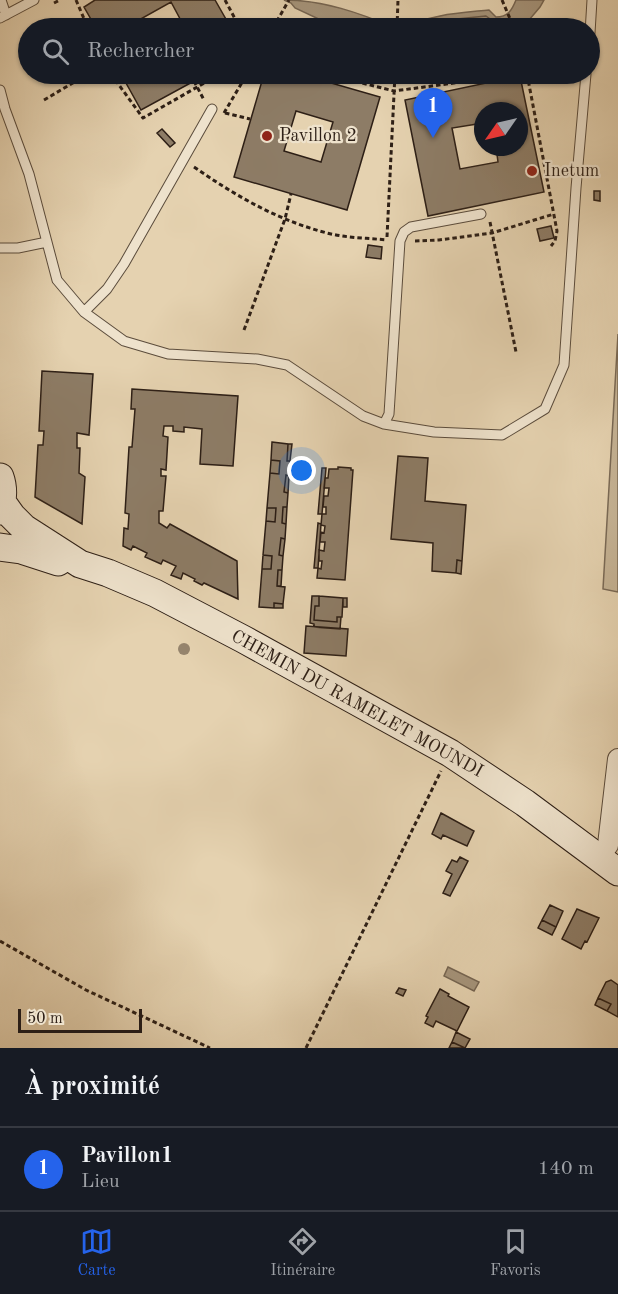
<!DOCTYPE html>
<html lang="fr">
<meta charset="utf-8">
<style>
body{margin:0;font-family:"Old Standard TT",serif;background:#242831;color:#f1f3f6}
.compass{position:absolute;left:474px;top:102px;width:54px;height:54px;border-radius:50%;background:#171b24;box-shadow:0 2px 4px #0004;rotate:236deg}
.scale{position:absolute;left:18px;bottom:15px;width:124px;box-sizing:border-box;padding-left:6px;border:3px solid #2d1f16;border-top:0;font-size:16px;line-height:21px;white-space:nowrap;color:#2d1f16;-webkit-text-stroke:4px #eee2cc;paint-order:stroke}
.you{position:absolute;left:302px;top:471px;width:21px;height:21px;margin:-15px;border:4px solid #fff;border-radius:50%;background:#1a73e8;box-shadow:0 0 0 9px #1a73e833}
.badge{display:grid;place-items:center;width:39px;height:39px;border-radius:50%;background:#2563eb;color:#fff;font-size:20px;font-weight:700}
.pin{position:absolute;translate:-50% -50px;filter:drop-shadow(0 2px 3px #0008)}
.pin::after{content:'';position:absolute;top:32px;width:21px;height:18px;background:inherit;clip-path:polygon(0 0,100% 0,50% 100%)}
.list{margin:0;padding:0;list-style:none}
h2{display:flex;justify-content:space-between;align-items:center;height:78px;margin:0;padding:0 24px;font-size:26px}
h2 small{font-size:20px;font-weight:400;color:#9ea1a6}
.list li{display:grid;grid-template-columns:39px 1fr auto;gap:18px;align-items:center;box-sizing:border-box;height:84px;padding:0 24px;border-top:2px solid #363941}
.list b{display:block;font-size:22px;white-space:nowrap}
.list p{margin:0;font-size:20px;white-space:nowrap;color:#9ea1a6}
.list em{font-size:20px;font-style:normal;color:#9ea1a6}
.icon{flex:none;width:33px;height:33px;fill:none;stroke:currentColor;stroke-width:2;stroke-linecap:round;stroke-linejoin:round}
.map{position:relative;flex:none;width:618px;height:1048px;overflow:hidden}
.search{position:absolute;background:#171b24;box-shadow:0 2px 4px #0004;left:18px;right:18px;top:18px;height:66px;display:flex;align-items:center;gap:15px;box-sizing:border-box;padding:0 21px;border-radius:33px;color:#9ea1a6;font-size:22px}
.sheet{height:162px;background:#171b24}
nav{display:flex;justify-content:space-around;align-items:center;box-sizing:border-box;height:84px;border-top:2px solid #363941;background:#171b24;font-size:16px;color:#9ea1a6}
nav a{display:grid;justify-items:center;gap:3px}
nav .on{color:#2563eb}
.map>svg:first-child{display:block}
.green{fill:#c6b496;stroke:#7a6a56;stroke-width:1.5}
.water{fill:#a6957c;stroke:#766653;stroke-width:1.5}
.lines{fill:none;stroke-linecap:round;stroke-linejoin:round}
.shore{stroke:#6a5a49;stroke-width:1.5}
.building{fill:#8d7c66;stroke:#2d1f16;stroke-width:1.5;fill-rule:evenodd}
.lane-casing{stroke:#5b4c3c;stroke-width:11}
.street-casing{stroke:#5b4c3c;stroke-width:22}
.secondary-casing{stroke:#2d1f16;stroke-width:29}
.path{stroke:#2d1f16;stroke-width:3;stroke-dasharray:4.5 3;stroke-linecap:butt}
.lane{stroke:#eee2cc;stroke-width:9}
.street{stroke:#eee2cc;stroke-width:20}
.secondary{stroke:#eee2cc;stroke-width:27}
.tree{fill:#95846d}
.poi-dot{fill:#8f2418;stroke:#eee2cc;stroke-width:2}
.labels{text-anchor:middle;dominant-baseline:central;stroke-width:4.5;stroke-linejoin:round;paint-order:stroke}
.poi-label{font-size:18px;fill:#2d1f16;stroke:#eee2cc;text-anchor:start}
.street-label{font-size:18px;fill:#2d1f16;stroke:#eee2cc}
</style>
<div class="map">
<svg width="618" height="1048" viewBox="0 0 618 1048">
<rect width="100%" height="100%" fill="#e5d2b0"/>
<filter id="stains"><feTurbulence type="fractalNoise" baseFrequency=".00333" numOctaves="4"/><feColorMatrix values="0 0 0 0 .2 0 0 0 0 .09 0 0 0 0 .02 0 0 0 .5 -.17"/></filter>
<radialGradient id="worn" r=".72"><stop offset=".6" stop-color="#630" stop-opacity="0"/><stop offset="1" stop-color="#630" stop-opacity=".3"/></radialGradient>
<path class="green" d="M618,334v258l-15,-3z"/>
<path class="water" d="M284,0c39,0 76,13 111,28h-37l-33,-6 -30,-14 -4,-5z
M516,0h28l-4,7 -11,13c-11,-1 -22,-3 -28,8h-97c27,-14 56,-15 85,-18l7,7c12,0 16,-7 20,-17z
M448,967l31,15 -5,9 -30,-15z"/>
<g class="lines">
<path class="shore" d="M417,28l30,-8 39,-4 10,7v5"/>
</g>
<path class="building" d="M95,0h120l16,28h-46l-14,-26 -34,19 4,7h-45l-12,-21z
M121,74h86l-66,36z
M264,74h36l80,23 -33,113 -113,-33zM296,111l37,11 -12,40 -37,-11z
M520,76l24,116 -116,24 -23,-116zM483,111h36v36h-23l2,15 -38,7 -8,-41 31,-5z
M162,129l13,14 -5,4 -13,-14z
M594,191h6v10l-6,-1z
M551,226l3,12 -14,3 -3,-12z
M368,245l14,2 -1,12 -15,-2z
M42,371l51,3 -4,61 -12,-2v15h3l-1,25 6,4 -3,47 -47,-27 3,-52h5l1,-14h-5z
M132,389l106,7 -5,70 -33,-2 2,-35 -18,-2v5l-11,-1v-5h-9l-1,10 5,1 -2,33 -5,-1v7h5l-3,35h-4v12l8,5 3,-4 67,37 1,38 -34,-16 -2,2 -8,-4 1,-2 -12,-6 -2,6 -10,-4 5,-9 -13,-6 -2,4 -16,-7 2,-4 -14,-7 -2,4 -8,-4 1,-18 4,1 1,-15 -4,-1 4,-66h3l3,-38h-4z
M272,442l16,2 -1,17h3l-1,15 -3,-1 -2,17 4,1 -1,14h-4l-1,16 4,1 -1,15 -4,-1 -2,17 4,1 -1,14h-4l-1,16 8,1 -2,17 -9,-1v5l-15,-1 3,-38h9l1,-13 -9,-1 3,-34 9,1 1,-14h-9l3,-35 9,1 1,-13 -9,-1z
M288,444h4l-2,17h-3z
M398,456l30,2 -3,43 41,4 -4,56 -5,-1 -1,13 -24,-2 1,-28 -42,-4z
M271,460l9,1 -1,13 -9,-1z
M338,467l13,1v2h2l-8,110 -28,-2 1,-10 3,1 1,-8h-3v-11l5,1 1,-9h-5l1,-10 3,1 1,-7 -4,-1 1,-11h4v-7h-3l1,-11h4l1,-8h-5l1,-10h3l1,-9h9z
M322,468h4l-4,46h-4z
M286,475l3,1 -1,17 -4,-1z
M283,507h4l-1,17 -4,-1z
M267,508h9l-1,14 -9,-1z
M318,523l3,1 -3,44h-4z
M281,538l4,1 -2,17 -4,-1z
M263,555l9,1 -1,13h-9z
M457,560l5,1 -1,13 -5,-1z
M278,570h4l-1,16h-4z
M312,596h7v10h-4l-1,14 23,2v-5h4l-1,12 -26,-2v-3l-4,-1z
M319,596l24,2 -1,19h-5v5l-23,-2 1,-14h4z
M343,598h4v9h-4z
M274,603l9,1v4h-9z
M306,626l42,3 -2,27 -42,-3z
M441,813l33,18 -7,15 -24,-11 -2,4 -9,-5z
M460,857l8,4 -18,35 -7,-3 9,-19 -6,-3 6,-11 5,2z
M550,905l13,6 -7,16 -14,-7z
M577,909l22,9 -12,24 -2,-1 -4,8 -19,-10z
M542,920l14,7 -4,8 -14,-7z
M611,980l7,5v32l-11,-6 4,-7 -13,-6 8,-16z
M399,988l7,2 -3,6 -7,-3z
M440,989l9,5 -1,2 21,11 -12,24 -21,-10 -3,6 -8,-4 3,-6 -2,-1z
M598,998l13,6 -4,7 -12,-6z
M456,1032l14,7 -5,9 -13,-6z
M452,1042l13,6h-16z"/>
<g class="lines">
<defs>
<path id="lane" d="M1,0l5,15
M0,18l34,-18
M590,33l2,-33
M0,90l5,19 24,65 28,106 27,32 40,29 44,13 89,5 30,6 76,51 21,8 50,8 68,3 43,-26 19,-44 12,-177 10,-114
M0,248h18l29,-6
M84,312l23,-23 17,-25 88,-155
M384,424l5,-10 11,-173 4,-9 7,-5 70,-13"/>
<path id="street" d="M599,857l9,-12 10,-86"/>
<path id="secondary" d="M0,477c4,11 3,23 0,34
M2,502l10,14 12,12 56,36 28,9 47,20 88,46 207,114 75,50 93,69
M0,547l21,3 37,12"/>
</defs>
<use href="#lane" class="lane-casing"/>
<use href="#street" class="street-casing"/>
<use href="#secondary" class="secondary-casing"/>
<path class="path" d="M76,0l12,28
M225,0l15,28
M502,0l12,28
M54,3l6,-3
M273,28l16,-28
M397,28l1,-28
M111,74l32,44 77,-44
M326,74l68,17 68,-9 32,-8
M527,74l30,157 -2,10 -4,5
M194,81l10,19
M44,100l44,-26
M224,113l23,-39
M225,113l25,6
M194,167c42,29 83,53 133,66 19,5 40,5 60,7
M490,222l26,130
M387,237l8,-163
M415,241l24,-1 53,-7 62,-19
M244,330l41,-111 6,-25
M0,941l86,49 124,58
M306,1048l135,-277"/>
<use href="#lane" class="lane"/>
<use href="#street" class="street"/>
<use href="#secondary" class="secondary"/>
</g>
<circle class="tree" cx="184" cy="649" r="6"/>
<g class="poi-dot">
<circle cx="267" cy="136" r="6"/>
<circle cx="532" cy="171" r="6"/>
</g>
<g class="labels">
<g class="poi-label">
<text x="279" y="136">Pavillon 2</text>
<text x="544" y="171">Inetum</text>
</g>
<g class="street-label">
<text transform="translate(357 704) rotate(29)">CHEMIN DU RAMELET MOUNDI</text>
</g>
</g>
<rect width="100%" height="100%" filter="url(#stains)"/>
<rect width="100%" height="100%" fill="url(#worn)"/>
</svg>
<svg class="compass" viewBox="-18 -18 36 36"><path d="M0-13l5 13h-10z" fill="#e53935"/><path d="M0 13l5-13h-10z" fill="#9ea1a6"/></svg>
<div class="scale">50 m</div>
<div class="you"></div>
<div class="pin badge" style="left:433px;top:138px">1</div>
<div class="search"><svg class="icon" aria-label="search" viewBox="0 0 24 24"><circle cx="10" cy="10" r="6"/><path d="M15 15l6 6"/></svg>Rechercher</div>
</div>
<section class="sheet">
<h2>À proximité<small></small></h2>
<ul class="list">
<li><span class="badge">1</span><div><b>Pavillon1</b><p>Lieu</p></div><em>140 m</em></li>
</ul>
</section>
<nav>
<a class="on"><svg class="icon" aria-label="map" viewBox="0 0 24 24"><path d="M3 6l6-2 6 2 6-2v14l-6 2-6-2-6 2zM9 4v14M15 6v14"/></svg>Carte</a>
<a><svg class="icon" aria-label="directions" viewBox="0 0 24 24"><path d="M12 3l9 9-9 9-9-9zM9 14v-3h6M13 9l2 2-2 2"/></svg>Itinéraire</a>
<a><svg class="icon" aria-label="saved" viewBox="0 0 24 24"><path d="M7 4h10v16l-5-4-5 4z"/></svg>Favoris</a>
</nav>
